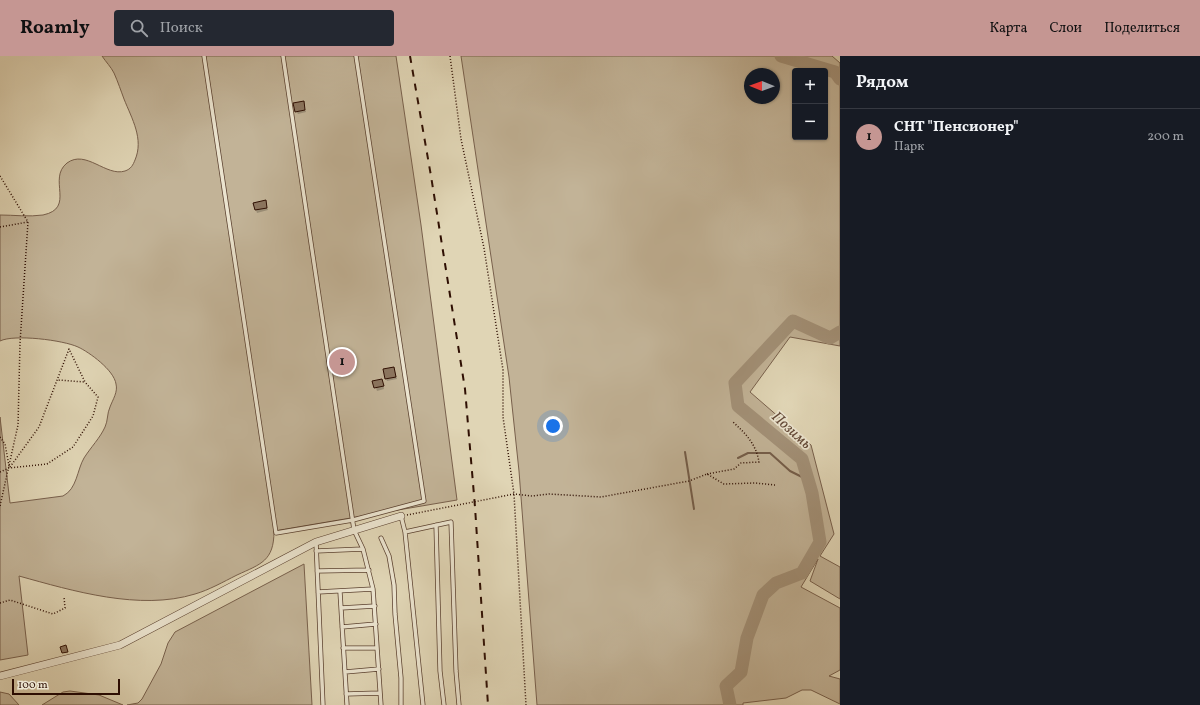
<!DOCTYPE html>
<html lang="ru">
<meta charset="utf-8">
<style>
body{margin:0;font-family:Vollkorn,serif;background:#242831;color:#f1f3f6}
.controls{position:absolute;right:12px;top:12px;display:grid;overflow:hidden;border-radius:4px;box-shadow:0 1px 3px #0004}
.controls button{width:36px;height:36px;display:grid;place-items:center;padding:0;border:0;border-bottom:1px solid #363941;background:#171b24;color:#f1f3f6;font:20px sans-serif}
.compass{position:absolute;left:744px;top:12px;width:36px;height:36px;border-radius:50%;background:#171b24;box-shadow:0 1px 3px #0004;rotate:271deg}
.scale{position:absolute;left:12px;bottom:10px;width:108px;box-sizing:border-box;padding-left:4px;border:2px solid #2e0e02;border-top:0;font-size:11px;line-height:14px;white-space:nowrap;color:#2e0e02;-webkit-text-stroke:3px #ebe4cf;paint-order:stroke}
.you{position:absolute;left:553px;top:370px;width:14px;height:14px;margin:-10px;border:3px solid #fff;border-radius:50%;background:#1a73e8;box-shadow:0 0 0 6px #1a73e833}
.badge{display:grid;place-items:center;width:26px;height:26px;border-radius:50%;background:#c59692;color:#111;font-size:13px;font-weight:700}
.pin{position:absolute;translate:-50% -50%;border:2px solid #fff;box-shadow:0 1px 4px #0006}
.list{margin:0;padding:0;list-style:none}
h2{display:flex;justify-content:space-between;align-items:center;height:52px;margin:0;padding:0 16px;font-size:17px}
h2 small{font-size:13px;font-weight:400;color:#9ea1a6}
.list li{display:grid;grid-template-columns:26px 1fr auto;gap:12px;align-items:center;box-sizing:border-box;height:56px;padding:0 16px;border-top:1px solid #363941}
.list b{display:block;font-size:15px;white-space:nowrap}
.list p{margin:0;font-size:13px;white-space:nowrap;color:#9ea1a6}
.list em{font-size:13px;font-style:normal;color:#9ea1a6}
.icon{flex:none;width:22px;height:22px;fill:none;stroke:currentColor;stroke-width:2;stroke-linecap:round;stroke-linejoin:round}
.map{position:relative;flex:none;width:840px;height:649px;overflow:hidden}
header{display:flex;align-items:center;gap:24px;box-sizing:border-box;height:56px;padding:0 20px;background:#c59692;color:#111}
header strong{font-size:19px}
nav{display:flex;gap:22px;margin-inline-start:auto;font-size:14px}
.search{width:280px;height:36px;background:#242831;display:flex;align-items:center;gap:10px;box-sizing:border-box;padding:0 14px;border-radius:4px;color:#9ea1a6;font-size:15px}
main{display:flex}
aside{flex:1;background:#171b24}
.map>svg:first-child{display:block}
.green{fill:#c2b397;stroke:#78604c;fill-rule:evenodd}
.shadow{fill:#0003}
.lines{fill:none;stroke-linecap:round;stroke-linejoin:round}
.stream{stroke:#745d49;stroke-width:2}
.river{stroke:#a39178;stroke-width:13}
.building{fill:#8b755f;stroke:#2e0e02}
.lane-casing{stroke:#5a402f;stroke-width:5}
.street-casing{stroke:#5a402f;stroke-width:8}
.path{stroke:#2e0e02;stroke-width:1.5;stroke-dasharray:1 2;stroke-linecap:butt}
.lane{stroke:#ebe4cf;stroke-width:3.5}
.street{stroke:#ebe4cf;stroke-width:7}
.rail{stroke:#2e0e02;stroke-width:2;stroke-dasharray:7 7;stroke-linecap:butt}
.labels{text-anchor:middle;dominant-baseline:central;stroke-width:3.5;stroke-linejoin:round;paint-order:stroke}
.water-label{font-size:15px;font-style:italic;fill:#634937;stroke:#ebe4cf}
</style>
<header>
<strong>Roamly</strong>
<div class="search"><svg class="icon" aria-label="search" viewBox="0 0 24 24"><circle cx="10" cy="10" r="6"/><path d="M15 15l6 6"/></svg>Поиск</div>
<nav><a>Карта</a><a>Слои</a><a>Поделиться</a></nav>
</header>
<main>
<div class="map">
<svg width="840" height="649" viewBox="0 0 840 649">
<rect width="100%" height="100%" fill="#e0d5b5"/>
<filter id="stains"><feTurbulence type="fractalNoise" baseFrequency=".005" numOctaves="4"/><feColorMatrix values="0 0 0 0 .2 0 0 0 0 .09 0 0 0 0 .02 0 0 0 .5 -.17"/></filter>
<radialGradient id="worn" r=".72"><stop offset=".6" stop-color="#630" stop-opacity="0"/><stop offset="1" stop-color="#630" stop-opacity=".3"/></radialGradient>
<path class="green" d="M102,0h294l25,169 36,275 -183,31c0,30 -13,33 -37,44 -14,7 -28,15 -42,19 -55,17 -122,-3 -176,-18l9,79 -28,5v-243l10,86 53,-7c14,-7 14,-26 21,-38 7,-11 16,-20 21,-31 3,-6 2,-14 5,-20 3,-8 8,-15 6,-23 -2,-14 -27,-32 -38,-37 -15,-7 -64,-13 -78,-6v-126c14,0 29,2 43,0 33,-7 4,-36 24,-52 19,-14 39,14 58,8 6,-2 8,-6 10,-11 9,-21 -3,-41 -11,-61 -3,-8 -6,-17 -10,-26 -3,-6 -8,-11 -12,-17z
M461,0h371l8,7v283l-50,-9 -40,55 61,53 23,89 -14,22 20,11v32l-30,-18 8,-22 -17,28 39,21v62l-11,6 11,3v25l-29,-14h-9l-16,8 -43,5v2h-206l-18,-234 -10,-94zM795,15h30v66h-30zM750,18h24v24h-24z
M304,508l8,141h-185l11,-2 4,-4 19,-35 7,-21 7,-11z
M70,635l29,4 24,10h-81l21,-13z
M0,636l9,2 10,11h-19z"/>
<path class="shadow" d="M303,46l3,10 -8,2 -2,-3z
M265,145l3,9 -11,3 -3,-9z
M394,312l3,11 -10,2 -1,-3z
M374,326l9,1 1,6 -7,2z"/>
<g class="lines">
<path class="stream" d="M685,396l9,57
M738,402l10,-5h22l20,18 18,9"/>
<path class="river" d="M781,0l54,16 5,7
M730,649l-4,-19 15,-14 6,-34 16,-43 13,-12 26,-10 18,-31 -8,-49 -10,-34 -64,-53 -3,-23 58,-62 37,17 10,-6"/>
</g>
<path class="building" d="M304,45l1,9 -10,2 -2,-9z
M266,144l1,8 -12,2 -2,-7z
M394,311l2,10 -11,2 -2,-10z
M382,323l2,7 -10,2 -2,-7z
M66,589l2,7 -6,1 -2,-6z"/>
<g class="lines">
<defs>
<path id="lane" d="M204,0l72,477 77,-13 71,-19 -68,-445
M283,0l71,474 9,19 10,40 8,116
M401,460l4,16 18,173
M436,469l4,146 4,34
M405,476l46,-10 5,149 3,34
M381,482l8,18 5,29 1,29 6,64v27
M316,486l7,163
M316,495l47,-2
M317,515l52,-1
M318,536l55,-3
M340,536l7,113
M341,552l34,-2
M342,571l34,-3
M343,592h34
M345,616l34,-3
M346,638l34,-1"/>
<path id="street" d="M0,620l120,-31 196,-103 85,-26"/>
</defs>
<use href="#lane" class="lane-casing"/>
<use href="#street" class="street-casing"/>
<path class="path" d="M450,0l11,83 23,109 19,122v47l11,77 12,211
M0,120l28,46 -8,121 -2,82 -18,81
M0,171l28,-5
M0,381l5,7 4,22
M10,411l29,-40 30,-78 16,33 -27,-2
M0,416l9,-4 38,-4 26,-17 20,-31 5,-19 -13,-15
M707,418l27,-5 7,-6 18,-1c-3,-18 -13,-28 -26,-40
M407,459l107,-21 18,2 17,-2 52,3 88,-16 18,-7 17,10 31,-1 20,2
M0,547l10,-3 43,14 12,-6 -1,-11"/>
<use href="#lane" class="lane"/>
<use href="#street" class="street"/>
<path class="rail" d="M410,0l21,120 34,213 10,118 13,198"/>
</g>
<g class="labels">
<g class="water-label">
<text transform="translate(791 375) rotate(42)">Позимь</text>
</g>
</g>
<rect width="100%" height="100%" filter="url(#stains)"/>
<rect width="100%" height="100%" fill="url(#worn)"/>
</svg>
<div class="controls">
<button>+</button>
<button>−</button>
</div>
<svg class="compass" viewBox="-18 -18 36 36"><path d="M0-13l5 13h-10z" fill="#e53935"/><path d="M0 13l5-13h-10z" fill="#9ea1a6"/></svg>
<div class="scale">100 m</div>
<div class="you"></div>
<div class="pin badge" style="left:342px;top:306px">1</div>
</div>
<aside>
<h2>Рядом<small></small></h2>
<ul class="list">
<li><span class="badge">1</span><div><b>СНТ &quot;Пенсионер&quot;</b><p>Парк</p></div><em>200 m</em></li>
</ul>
</aside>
</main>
